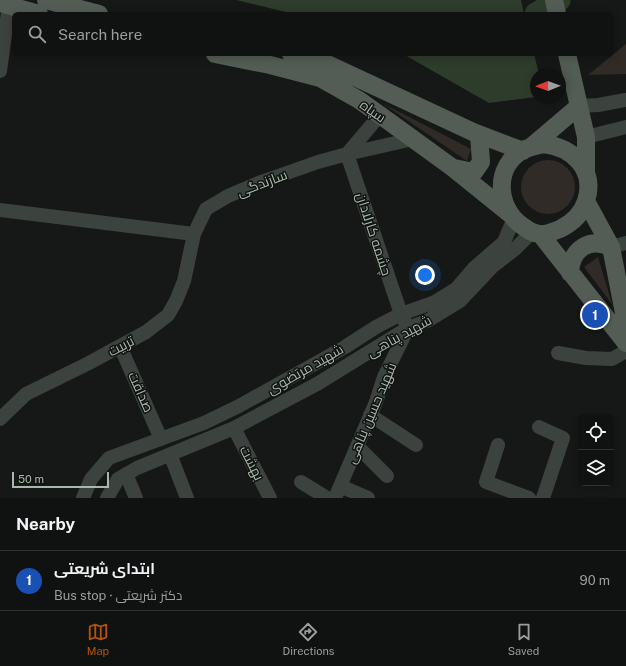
<!DOCTYPE html>
<meta charset="utf-8">
<style>
body{margin:0;font-family:"Public Sans",Cairo,sans-serif;background:#191b1a;color:#f1f3f6}
.controls{position:absolute;right:12px;bottom:12px;display:grid;overflow:hidden;border-radius:6px;box-shadow:0 2px 10px #0003}
.controls button{width:36px;height:36px;display:grid;place-items:center;padding:0;border:0;border-bottom:1px solid #303231;background:#101211;color:#f1f3f6;font:20px sans-serif}
.compass{position:absolute;left:530px;top:68px;width:36px;height:36px;border-radius:50%;background:#101211;box-shadow:0 2px 10px #0003;rotate:269deg}
.scale{position:absolute;left:12px;bottom:10px;width:97px;box-sizing:border-box;padding-left:4px;border:2px solid #a8b8aa;border-top:0;font-size:11px;line-height:14px;white-space:nowrap;color:#a8b8aa;-webkit-text-stroke:3px #111312;paint-order:stroke}
.you{position:absolute;left:425px;top:275px;width:14px;height:14px;margin:-10px;border:3px solid #fff;border-radius:50%;background:#1a73e8;box-shadow:0 0 0 6px #1a73e833}
.badge{display:grid;place-items:center;width:26px;height:26px;border-radius:50%;background:#b45309;color:#fff;font-size:13px;font-weight:700}
.pin{position:absolute;translate:-50% -50%;border:2px solid #fff;box-shadow:0 1px 4px #0006}
.list{margin:0;padding:0;list-style:none}
h2{display:flex;justify-content:space-between;align-items:center;height:52px;margin:0;padding:0 16px;font-size:17px}
h2 small{font-size:13px;font-weight:400;color:#9c9e9f}
.list li{display:grid;grid-template-columns:26px 1fr auto;gap:12px;align-items:center;box-sizing:border-box;height:60px;padding:0 16px;border-top:1px solid #303231}
.list b{display:block;font-size:15px;white-space:nowrap}
.list p{margin:0;font-size:13px;white-space:nowrap;color:#9c9e9f}
.list em{font-size:13px;font-style:normal;color:#9c9e9f}
.icon{flex:none;width:22px;height:22px;fill:none;stroke:currentColor;stroke-width:2;stroke-linecap:round;stroke-linejoin:round}
.map{position:relative;flex:none;width:626px;height:498px;overflow:hidden}
.search{position:absolute;background:#101211;box-shadow:0 2px 10px #0003;left:12px;right:12px;top:12px;height:44px;display:flex;align-items:center;gap:10px;box-sizing:border-box;padding:0 14px;border-radius:6px;color:#9c9e9f;font-size:15px}
.sheet{height:112px;background:#101211}
nav{display:flex;justify-content:space-around;align-items:center;box-sizing:border-box;height:56px;border-top:1px solid #303231;background:#101211;font-size:11px;color:#9c9e9f}
nav a{display:grid;justify-items:center;gap:2px}
nav .on{color:#b45309}
.map>svg:first-child{display:block}
.green{fill:#302b26}
.water{fill:#2e3c2c}
.lines{fill:none;stroke-linecap:round;stroke-linejoin:round}
.river{stroke:#2e3c2c;stroke-width:23}
.minor{stroke:#3c423e;stroke-width:14}
.major{stroke:#535c55;stroke-width:18}
.labels{text-anchor:middle;dominant-baseline:central;stroke-width:3;stroke-linejoin:round;paint-order:stroke}
.street-label{font-size:14px;fill:#a8b8aa;stroke:#111312}
</style>
<div class="map">
<svg width="626" height="498" viewBox="0 0 626 498">
<rect width="100%" height="100%" fill="#161817"/>
<path class="green" d="M626,44v30l-38,1z
M382,103l89,46 -4,12z
M521 187a27 27 0 1 1 54 0a27 27 0 1 1-54 0Z
M598,257l14,47 -28,-37z"/>
<path class="water" d="M236,0h285l3,14h-230z
M403,54h131l5,20h-3v23l-47,6z"/>
<g class="lines">
<path class="river" d="M536,14l23,-14"/>
<path class="minor" d="M0,71l9,-66
M579,106l19,-1 28,-5
M380,115l-33,39 66,-15
M586,137l40,-10
M0,210l194,24
M611,247l15,-4
M120,346l41,93
M558,353l28,5 26,1 14,-8
M370,415l46,30
M0,419l26,-25 63,-31 57,-31 22,-17 8,-14 8,-20 10,-47 12,-25 22,-13 33,-14 57,-20 29,-8 54,160 7,14 -24,49 -8,25 -41,96
M539,427l24,11 -20,60
M234,428l36,70
M498,445l-12,37 43,16
M357,446l30,30
M170,454l17,44
M126,474l10,24
M301,482l26,16
M340,486l28,12
M83,498l8,-19 18,-21 95,-35 35,-17 106,-59 31,-20 25,-13 34,-12 21,-13 18,-21 30,-26 10,-24
M107,498l11,-19 19,-11 97,-40 83,-44 91,-56 19,-7 33,-20 33,-35 21,-16 17,-17"/>
<path class="major" d="M46,0l53,14
M554,0l3,14
M0,3l39,11
M215,54l55,11 50,13 39,22 21,15 73,53 57,46
M291,54l34,9 148,69 50,19
M567,54l19,83v37
M543,144c30,3 53,26 43,57 -4,13 -14,22 -26,28 -6,2 -14,6 -20,5 -8,0 -13,-5 -19,-9 -25,-19 -27,-58 2,-75 6,-3 13,-4 20,-6z
M532,146l47,-40
M454,168l20,4 7,-10 -2,-27
M586,201l25,46 15,76
M541,235l85,108
M570,273c1,-24 19,-36 41,-26"/>
</g>
<g class="labels">
<g class="street-label">
<text transform="translate(373 111) rotate(35)">سپاه</text>
<text transform="translate(262 183) rotate(-21)">سازندگی</text>
<text transform="translate(374 234) rotate(72)">چشمه کارلادان</text>
<text transform="translate(399 336) rotate(-29)">شهید پناهی</text>
<text transform="translate(121 346) rotate(-28)">تربیت</text>
<text transform="translate(305 369) rotate(-30)">شهيد مرتضوی</text>
<text transform="translate(141 392) rotate(66)">صداقت</text>
<text transform="translate(371 413) rotate(-67)">شهید حسین پناهی</text>
<text transform="translate(252 463) rotate(63)">بهشت</text>
</g>
</g>
</svg>
<div class="controls">
<button><svg class="icon" aria-label="locate" viewBox="0 0 24 24"><circle cx="12" cy="12" r="6"/><path d="M12 2v4M12 18v4M2 12h4M18 12h4"/></svg></button>
<button><svg class="icon" aria-label="layers" viewBox="0 0 24 24"><path d="M12 4l9 5-9 5-9-5zM3 14l9 5 9-5"/></svg></button>
</div>
<svg class="compass" viewBox="-18 -18 36 36"><path d="M0-13l5 13h-10z" fill="#e53935"/><path d="M0 13l5-13h-10z" fill="#9c9e9f"/></svg>
<div class="scale">50 m</div>
<div class="you"></div>
<div class="pin badge" style="left:595px;top:315px;background:#1a4fb4">1</div>
<div class="search"><svg class="icon" aria-label="search" viewBox="0 0 24 24"><circle cx="10" cy="10" r="6"/><path d="M15 15l6 6"/></svg>Search here</div>
</div>
<section class="sheet">
<h2>Nearby<small></small></h2>
<ul class="list">
<li><span class="badge" style="background:#1a4fb4">1</span><div><b>ابتدای شریعتی</b><p>Bus stop · دکتر شریعتی</p></div><em>90 m</em></li>
</ul>
</section>
<nav>
<a class="on"><svg class="icon" aria-label="map" viewBox="0 0 24 24"><path d="M3 6l6-2 6 2 6-2v14l-6 2-6-2-6 2zM9 4v14M15 6v14"/></svg>Map</a>
<a><svg class="icon" aria-label="directions" viewBox="0 0 24 24"><path d="M12 3l9 9-9 9-9-9zM9 14v-3h6M13 9l2 2-2 2"/></svg>Directions</a>
<a><svg class="icon" aria-label="saved" viewBox="0 0 24 24"><path d="M7 4h10v16l-5-4-5 4z"/></svg>Saved</a>
</nav>
